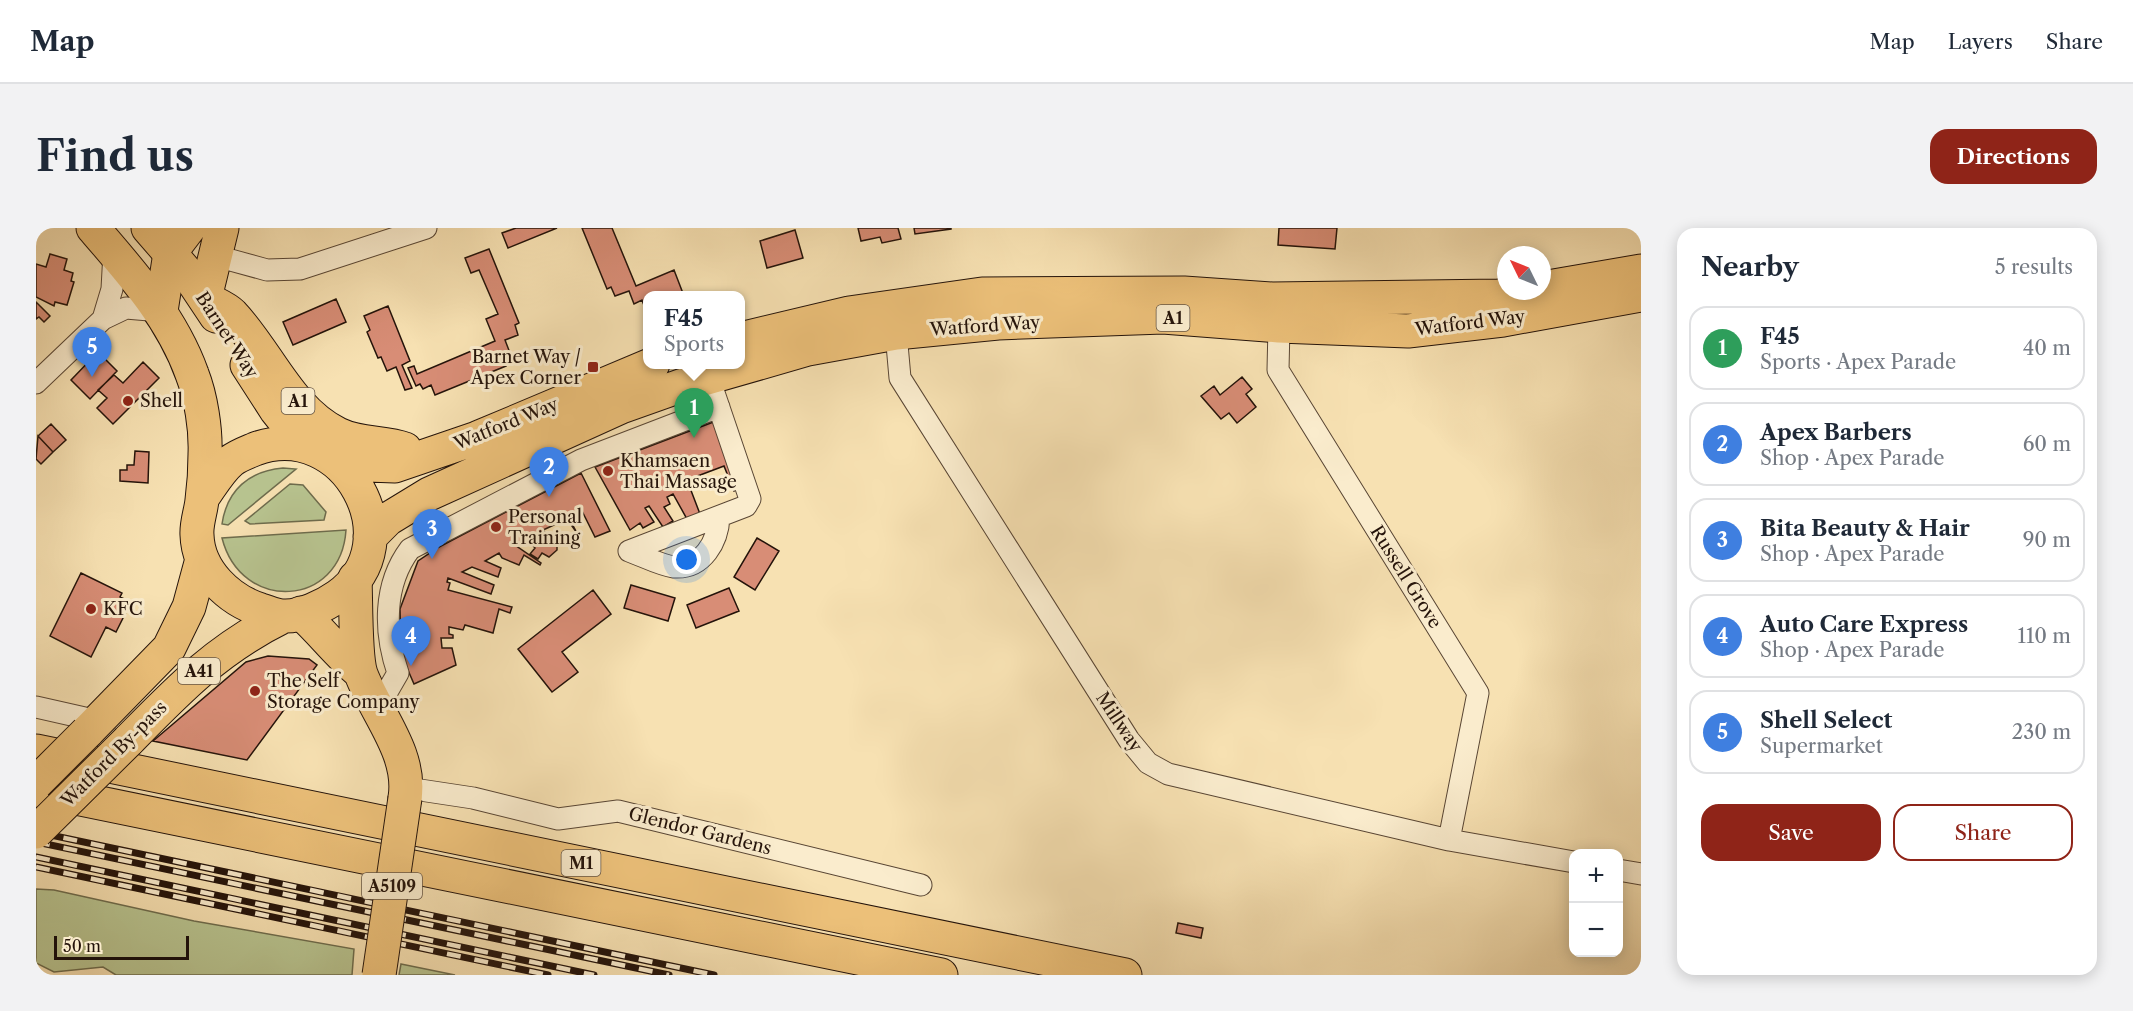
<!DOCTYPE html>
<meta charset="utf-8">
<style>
body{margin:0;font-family:"Libre Caslon Text",serif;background:#f2f2f3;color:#1f2937}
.controls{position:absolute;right:18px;bottom:18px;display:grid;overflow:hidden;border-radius:12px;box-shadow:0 3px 15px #0003}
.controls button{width:54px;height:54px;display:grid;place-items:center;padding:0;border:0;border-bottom:2px solid #e0e1e3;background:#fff;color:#1f2937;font:30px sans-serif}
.compass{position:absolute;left:1461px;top:18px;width:54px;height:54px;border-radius:50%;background:#fff;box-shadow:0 3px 15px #0003;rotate:313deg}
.scale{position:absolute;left:18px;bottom:15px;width:135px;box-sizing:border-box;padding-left:6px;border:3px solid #24130a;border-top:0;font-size:16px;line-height:21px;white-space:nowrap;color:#24130a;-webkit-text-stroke:4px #faeccd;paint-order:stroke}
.you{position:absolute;left:651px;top:332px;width:21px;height:21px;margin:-15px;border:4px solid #fff;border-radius:50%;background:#1a73e8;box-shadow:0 0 0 9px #1a73e833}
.badge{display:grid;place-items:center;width:39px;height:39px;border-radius:50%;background:#8f2418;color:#fff;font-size:20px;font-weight:700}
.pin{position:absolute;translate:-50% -50px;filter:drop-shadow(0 2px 3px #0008)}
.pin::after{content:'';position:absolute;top:32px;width:21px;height:18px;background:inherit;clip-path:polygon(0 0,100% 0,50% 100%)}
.popup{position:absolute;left:607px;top:63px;width:102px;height:78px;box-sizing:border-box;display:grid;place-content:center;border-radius:12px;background:#fff;filter:drop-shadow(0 2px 4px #0005);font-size:20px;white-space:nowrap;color:#747a83}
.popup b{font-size:22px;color:#1f2937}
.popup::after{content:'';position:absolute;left:50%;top:100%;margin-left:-12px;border:12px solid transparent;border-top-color:#fff}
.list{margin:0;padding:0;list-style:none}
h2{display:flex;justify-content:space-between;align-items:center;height:78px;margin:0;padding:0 24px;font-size:26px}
h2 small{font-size:20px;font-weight:400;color:#747a83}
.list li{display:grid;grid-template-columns:39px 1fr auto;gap:18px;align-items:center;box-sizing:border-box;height:84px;margin:0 12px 12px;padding:0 12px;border:2px solid #e0e1e3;border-radius:18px}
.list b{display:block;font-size:22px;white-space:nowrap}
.list p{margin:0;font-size:20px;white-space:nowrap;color:#747a83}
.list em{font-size:20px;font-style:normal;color:#747a83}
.actions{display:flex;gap:12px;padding:18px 24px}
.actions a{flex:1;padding:14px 0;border:2px solid #8f2418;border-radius:18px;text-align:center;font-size:21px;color:#8f2418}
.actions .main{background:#8f2418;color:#fff}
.map{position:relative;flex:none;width:1605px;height:747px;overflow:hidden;border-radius:18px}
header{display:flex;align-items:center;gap:36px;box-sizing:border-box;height:84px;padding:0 30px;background:#fff;border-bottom:2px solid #e0e1e3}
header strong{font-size:28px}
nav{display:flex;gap:33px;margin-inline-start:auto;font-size:21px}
.intro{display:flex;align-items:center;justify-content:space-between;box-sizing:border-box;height:144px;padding:0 36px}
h1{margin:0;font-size:42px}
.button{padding:15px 27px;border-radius:18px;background:#8f2418;color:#fff;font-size:21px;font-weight:700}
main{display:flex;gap:36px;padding:0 36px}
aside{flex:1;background:#fff;border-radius:18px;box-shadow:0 3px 15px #0003}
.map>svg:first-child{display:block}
.green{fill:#b8c490;stroke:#6e6c4d;stroke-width:1.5}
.building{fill:#d88d76;stroke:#24130a;stroke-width:1.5}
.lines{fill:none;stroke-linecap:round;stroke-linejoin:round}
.street-casing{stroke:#594634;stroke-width:23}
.primary-casing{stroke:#24130a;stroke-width:35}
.highway-casing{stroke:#24130a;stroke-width:35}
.street{stroke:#faeccd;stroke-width:21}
.primary{stroke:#ecc079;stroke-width:33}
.highway{stroke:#ecc079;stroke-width:33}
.rail-casing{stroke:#24130a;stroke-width:7}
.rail{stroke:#faeccd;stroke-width:4.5;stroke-dasharray:14;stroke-linecap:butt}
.primary-bridge-casing{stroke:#24130a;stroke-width:35;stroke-linecap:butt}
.highway-bridge-casing{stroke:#24130a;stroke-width:35;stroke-linecap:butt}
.primary-bridge{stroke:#ecc079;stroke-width:33}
.highway-bridge{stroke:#ecc079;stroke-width:33}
.poi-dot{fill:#8f2418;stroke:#faeccd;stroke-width:2}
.labels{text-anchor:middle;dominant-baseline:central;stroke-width:6;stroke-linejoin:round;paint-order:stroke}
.shield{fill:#faeccd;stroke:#645444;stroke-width:1.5}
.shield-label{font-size:16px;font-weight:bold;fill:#24130a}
.street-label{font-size:18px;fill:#24130a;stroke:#faeccd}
.poi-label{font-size:18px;fill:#24130a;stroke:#faeccd;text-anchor:start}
</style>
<header>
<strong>Map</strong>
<nav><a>Map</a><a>Layers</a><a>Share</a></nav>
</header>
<div class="intro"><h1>Find us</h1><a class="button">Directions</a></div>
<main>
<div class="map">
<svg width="1605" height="747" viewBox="0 0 1605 747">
<rect width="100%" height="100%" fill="#f7e1b2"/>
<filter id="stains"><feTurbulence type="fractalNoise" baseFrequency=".00333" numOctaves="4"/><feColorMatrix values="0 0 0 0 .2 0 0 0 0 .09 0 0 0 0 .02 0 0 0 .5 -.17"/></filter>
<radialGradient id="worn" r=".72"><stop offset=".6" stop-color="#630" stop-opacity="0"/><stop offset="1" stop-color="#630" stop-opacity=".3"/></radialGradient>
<path class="green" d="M247,240l13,1 -68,56 -6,-1c5,-34 27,-53 61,-56z
M254,256l13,1 23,27 -2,8 -74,4 -5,-3z
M310,302c-5,78 -105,83 -124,8z
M0,661l18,1 140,31 160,28 -2,26h-236l-13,-8 -49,5 -18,-9z
M365,736l54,11h-56z"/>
<path class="building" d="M480,0h41l-49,20 -6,-15z
M546,0h30l24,58 38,-16 10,26h-36l-2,15 -4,-11 -8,4 -5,-13 -14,5 -4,-9 -4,2z
M822,0h40l3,11 -19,4 -2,-6 -19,4z
M878,0h37v1l-36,5z
M1243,0h58l-2,21 -57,-4z
M759,2l8,28 -36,10 -7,-27z
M453,21l30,74 -4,2 3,10 -13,5 5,13 -8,3 4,10 -71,29 -4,-10 -8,4 -3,-5 -4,2 -8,-18 6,-2 3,8 78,-33 -9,-22 12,-5 -19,-44 -8,3 -6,-15z
M14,26l17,5 -3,11 9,3 -2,8 3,1 -7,23 -12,-3 -1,4 -18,-9v-33l10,3z
M300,71l10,23 -53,23 -10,-23z
M0,74l14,14 -6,6 -5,-5 -3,2z
M352,78l22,55 -8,4 10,23 -7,2 -9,-23 -9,4 -6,-14 -3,1 -11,-26 3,-2 -6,-14z
M62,124l19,19 -27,28 -19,-19z
M107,134l16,16 -46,46 -16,-16 10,-10 -9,-8 16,-15 9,8z
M1206,149l10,12 -6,5 10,13 -19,16 -8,-10 -8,6 -20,-23 13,-10 6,9z
M680,193l22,68 -4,2 -10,-25 -37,14 13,34 -13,5 -14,-25 -6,3 3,7 -6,3 9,14 -10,6 -14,-21 -4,2 9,14 -11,6 -3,-5 -10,7 -35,-63z
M15,196l15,16 -13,12 -15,-16z
M2,208l15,16 -12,12 -5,-5z
M99,223l14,1 -1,31 -28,-2v-11h7v-5h7z
M545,245l29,58 -15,6 -13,-26 -13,7 8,15 -10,-14 -24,11 14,16v4l-8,7 -7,-4 -4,6 -8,-5 5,-6 -8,-9 -12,6 26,18 -1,2 -16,-10 -5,10 -17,-7 -3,-5 -14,8 16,7 -3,9 -26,-10 -10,5 32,13 -3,9 -43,-16 -1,4 3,1 -2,7 64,17 -2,6 -11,-4 -6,24 -28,-8 -2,5 -14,-3v7l4,1v3h-12l1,10h10l4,17 -42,19 -13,-30 -1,-45 18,-48 21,-14z
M721,310l22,13 -24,39 -21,-13z
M45,345l41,20 -2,4 11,5 -15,30 -10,-5 -15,30 -41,-21z
M595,357l44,13 -7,23 -44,-13z
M693,360l10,23 -43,17 -9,-23z
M557,362l18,24 -49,38 16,20 -26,20 -34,-43z
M232,428l41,3 8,6 -70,95 -94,-19 93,-79z
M1142,695l25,5 -2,10 -25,-5z"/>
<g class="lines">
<defs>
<path id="street" d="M180,28l51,14 33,-1 126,-41
M67,91l9,-30 2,-37
M1243,98l-1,44 200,323 -29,147
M860,105l4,45 229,362 19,23 20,11 281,66 125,22
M0,155l67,-64 23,-11 35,3
M593,323l117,-45 4,-7 -36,-106
M593,323c14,5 31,14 45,16 29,2 44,-26 45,-50
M337,472l14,-8 11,-19c-14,-41 -15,-88 12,-124l171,-89 138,-53
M0,479l62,14
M371,560l66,10 85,21 60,-8 303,74
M1582,642l23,4"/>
<path id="primary" d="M169,70l17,-70
M125,83l9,-58 19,-25
M319,350c1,21 0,79 6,96 15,40 51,79 44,124
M265,385c21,19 37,41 59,59"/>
<path id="highway" d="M57,0c39,45 79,90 99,146 9,23 14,55 13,80 0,15 -1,31 -3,46 -1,11 -6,24 -5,35 1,36 32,65 64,75 7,2 15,6 22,6 18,1 41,-10 55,-20 75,-53 8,-180 -83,-147 -7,3 -18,7 -24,12 -11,9 -20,25 -28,36
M112,0l40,46 28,42
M1506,60l99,-17
M169,70c8,5 20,9 27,16 36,38 57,96 106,120 22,11 46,7 67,15
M704,111l109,-26 133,-19 202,-1 88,6 227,-3 29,-5
M211,137l29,45 27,34
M304,236l55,2 82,-28 176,-74
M334,309l18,-18 41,-25 192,-87 62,-22 125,-36 88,-16 102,-10 165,-6 116,9 129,5 95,-11 138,-25
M51,504l82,-84 20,-41 13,-48
M92,513c50,-51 89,-92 154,-124
M0,523l1089,224
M0,562l905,185"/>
</defs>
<use href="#street" class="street-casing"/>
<use href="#primary" class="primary-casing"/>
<use href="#highway" class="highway-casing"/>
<use href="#street" class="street"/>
<use href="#primary" class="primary"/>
<use href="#highway" class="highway"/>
<defs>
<path id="rail" d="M0,604l678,143
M0,614l633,133
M0,629l558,118
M0,639l512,108"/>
</defs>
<use href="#rail" class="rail-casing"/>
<use href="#rail" class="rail"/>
<defs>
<path id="primary-bridge" d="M343,747l26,-177"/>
<path id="highway-bridge" d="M0,555l51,-51
M0,604l92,-91"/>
</defs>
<use href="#primary-bridge" class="primary-bridge-casing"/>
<use href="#highway-bridge" class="highway-bridge-casing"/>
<use href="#primary-bridge" class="primary-bridge"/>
<use href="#highway-bridge" class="highway-bridge"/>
</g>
<g class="poi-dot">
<rect x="551" y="133" width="12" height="12" rx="3"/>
<circle cx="92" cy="173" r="6"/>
<circle cx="572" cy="243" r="6"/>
<circle cx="460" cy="299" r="6"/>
<circle cx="55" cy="381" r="6"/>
<circle cx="219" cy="463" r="6"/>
</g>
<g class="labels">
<g class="shield">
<rect x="1120.5" y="77" width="33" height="26" rx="4.5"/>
<rect x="245.5" y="160" width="33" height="26" rx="4.5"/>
<rect x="142" y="430" width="42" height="26" rx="4.5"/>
<rect x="525.5" y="622" width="39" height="26" rx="4.5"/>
<rect x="326" y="645" width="60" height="26" rx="4.5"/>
</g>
<g class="shield-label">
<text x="1137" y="90">A1</text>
<text x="262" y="173">A1</text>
<text x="163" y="443">A41</text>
<text x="545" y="635">M1</text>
<text x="356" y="658">A5109</text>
</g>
<g class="street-label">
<text transform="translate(1434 95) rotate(-7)">Watford Way</text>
<text transform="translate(949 98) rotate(-4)">Watford Way</text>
<text transform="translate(191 107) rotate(57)">Barnet Way</text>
<text transform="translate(470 196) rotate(-22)">Watford Way</text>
<text transform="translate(1370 349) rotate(58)">Russell Grove</text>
<text transform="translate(1083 494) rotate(56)">Millway</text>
<text transform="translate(78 526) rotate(-45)">Watford By-pass</text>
<text transform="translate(664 603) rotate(14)">Glendor Gardens</text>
</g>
<g class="poi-label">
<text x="545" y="129" text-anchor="end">Barnet Way /<tspan x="545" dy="21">Apex Corner</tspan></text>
<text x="104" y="173">Shell</text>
<text x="584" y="233">Khamsaen<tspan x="584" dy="21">Thai Massage</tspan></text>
<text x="472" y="289">Personal<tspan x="472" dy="21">Training</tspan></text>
<text x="67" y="381">KFC</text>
<text x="231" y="453">The Self<tspan x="231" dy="21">Storage Company</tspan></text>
</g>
</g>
<rect width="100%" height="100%" filter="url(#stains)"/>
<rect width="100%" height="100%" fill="url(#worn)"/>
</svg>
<div class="controls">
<button>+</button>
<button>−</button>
</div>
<svg class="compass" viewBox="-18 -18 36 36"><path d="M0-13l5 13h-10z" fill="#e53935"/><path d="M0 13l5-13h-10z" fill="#747a83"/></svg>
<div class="scale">50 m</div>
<div class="you"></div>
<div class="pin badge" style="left:658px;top:210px;background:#2e9e5b">1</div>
<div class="popup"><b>F45</b>Sports</div>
<div class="pin badge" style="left:513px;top:269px;background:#3f7fe0">2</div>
<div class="pin badge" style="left:396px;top:331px;background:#3f7fe0">3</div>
<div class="pin badge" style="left:375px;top:438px;background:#3f7fe0">4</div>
<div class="pin badge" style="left:56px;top:149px;background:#3f7fe0">5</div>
</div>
<aside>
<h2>Nearby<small>5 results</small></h2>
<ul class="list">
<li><span class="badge" style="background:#2e9e5b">1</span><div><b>F45</b><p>Sports · Apex Parade</p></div><em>40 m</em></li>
<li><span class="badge" style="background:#3f7fe0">2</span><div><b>Apex Barbers</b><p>Shop · Apex Parade</p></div><em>60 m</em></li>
<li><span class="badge" style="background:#3f7fe0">3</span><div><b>Bita Beauty &amp; Hair</b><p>Shop · Apex Parade</p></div><em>90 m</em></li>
<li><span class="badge" style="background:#3f7fe0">4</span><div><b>Auto Care Express</b><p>Shop · Apex Parade</p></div><em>110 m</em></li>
<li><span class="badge" style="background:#3f7fe0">5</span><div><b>Shell Select</b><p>Supermarket</p></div><em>230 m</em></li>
</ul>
<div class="actions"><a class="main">Save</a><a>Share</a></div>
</aside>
</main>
